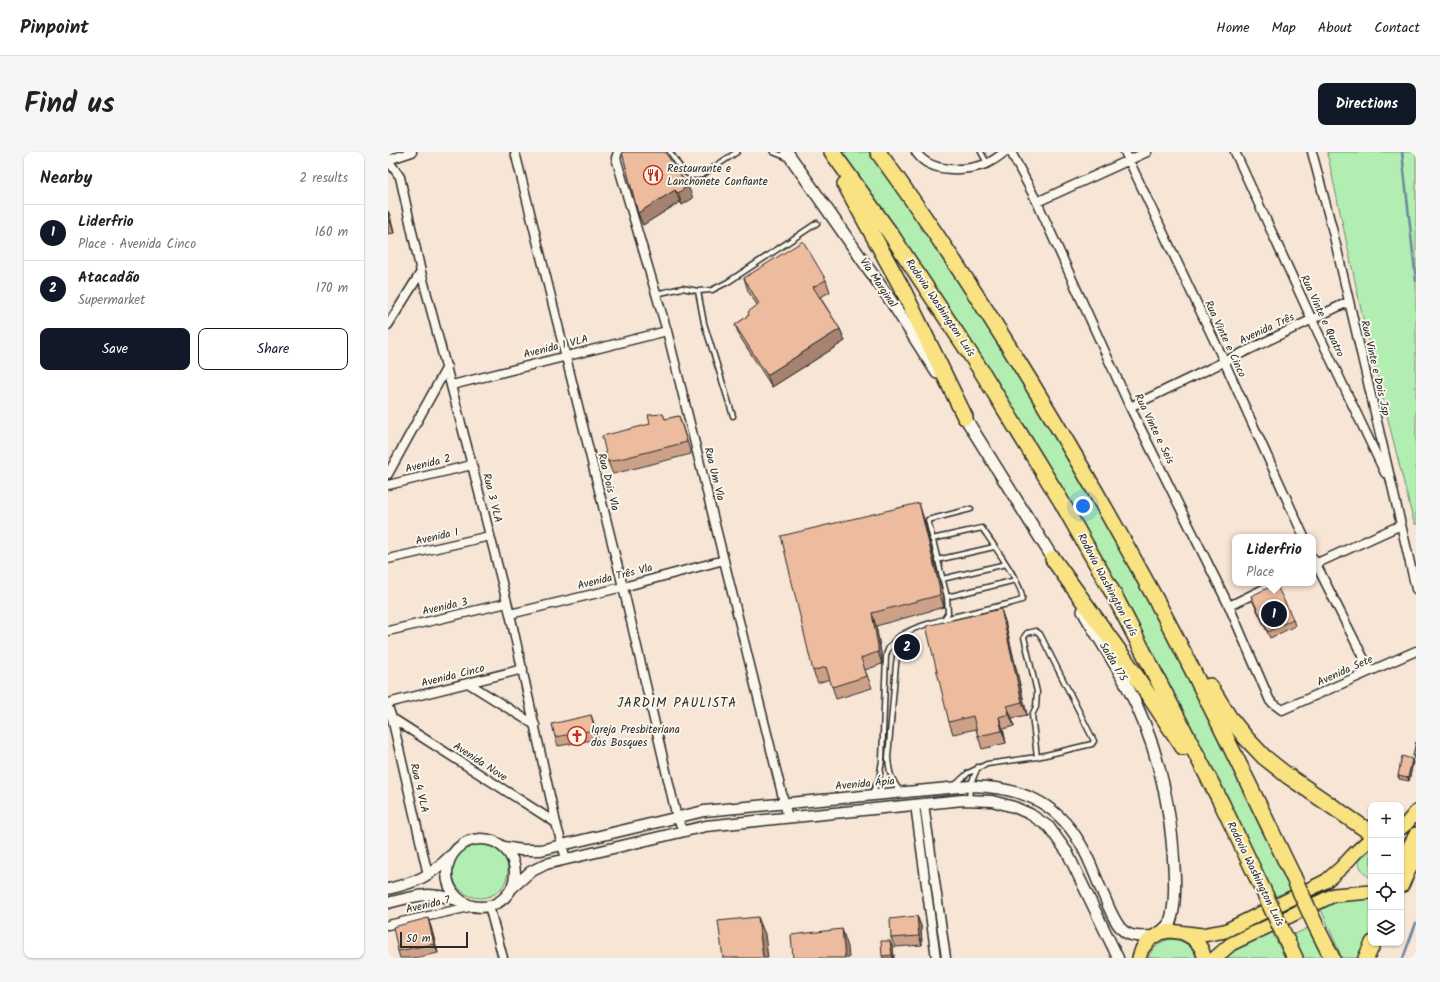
<!DOCTYPE html>
<meta charset="utf-8">
<style>
body{margin:0;font-family:Kalam,sans-serif;background:#f6f6f6;color:#202124}
.controls{position:absolute;right:12px;bottom:12px;display:grid;overflow:hidden;border-radius:8px;box-shadow:0 1px 3px #0004}
.controls button{width:36px;height:36px;display:grid;place-items:center;padding:0;border:0;border-bottom:1px solid #e0e0e0;background:#fff;color:#202124;font:20px sans-serif}
.scale{position:absolute;left:12px;bottom:10px;width:68px;box-sizing:border-box;padding-left:4px;border:2px solid #2b2b2b;border-top:0;font-size:11px;line-height:14px;white-space:nowrap;color:#2b2b2b;-webkit-text-stroke:3px #fbf7ec;paint-order:stroke}
.you{position:absolute;left:695px;top:354px;width:14px;height:14px;margin:-10px;border:3px solid #fff;border-radius:50%;background:#1a73e8;box-shadow:0 0 0 6px #1a73e833}
.badge{display:grid;place-items:center;width:26px;height:26px;border-radius:50%;background:#111827;color:#fff;font-size:13px;font-weight:700}
.pin{position:absolute;translate:-50% -50%;border:2px solid #fff;box-shadow:0 1px 4px #0006}
.popup{position:absolute;left:844px;top:382px;width:84px;height:52px;box-sizing:border-box;display:grid;place-content:center;border-radius:8px;background:#fff;filter:drop-shadow(0 1px 3px #0005);font-size:13px;white-space:nowrap;color:#757577}
.popup b{font-size:15px;color:#202124}
.popup::after{content:'';position:absolute;left:50%;top:100%;margin-left:-8px;border:8px solid transparent;border-top-color:#fff}
.list{margin:0;padding:0;list-style:none}
h2{display:flex;justify-content:space-between;align-items:center;height:52px;margin:0;padding:0 16px;font-size:17px}
h2 small{font-size:13px;font-weight:400;color:#757577}
.list li{display:grid;grid-template-columns:26px 1fr auto;gap:12px;align-items:center;box-sizing:border-box;height:56px;padding:0 16px;border-top:1px solid #e0e0e0}
.list b{display:block;font-size:15px;white-space:nowrap}
.list p{margin:0;font-size:13px;white-space:nowrap;color:#757577}
.list em{font-size:13px;font-style:normal;color:#757577}
.actions{display:flex;gap:8px;padding:12px 16px}
.actions a{flex:1;padding:9px 0;border:1px solid #111827;border-radius:8px;text-align:center;font-size:14px;color:#111827}
.actions .main{background:#111827;color:#fff}
.icon{flex:none;width:22px;height:22px;fill:none;stroke:currentColor;stroke-width:2;stroke-linecap:round;stroke-linejoin:round}
.map{position:relative;flex:none;width:1028px;height:806px;overflow:hidden;border-radius:8px}
header{display:flex;align-items:center;gap:24px;box-sizing:border-box;height:56px;padding:0 20px;background:#fff;border-bottom:1px solid #e0e0e0}
header strong{font-size:19px}
nav{display:flex;gap:22px;margin-inline-start:auto;font-size:14px}
.intro{display:flex;align-items:center;justify-content:space-between;box-sizing:border-box;height:96px;padding:0 24px}
h1{margin:0;font-size:28px}
.button{padding:10px 18px;border-radius:8px;background:#111827;color:#fff;font-size:14px;font-weight:700}
main{display:flex;gap:24px;padding:0 24px}
aside{flex:1;background:#fff;border-radius:8px;box-shadow:0 1px 3px #0004}
.map>svg:first-child{display:block}
.green{fill:#b2edb1;stroke:#6e8c6e}
.lines{fill:none;stroke-linecap:round;stroke-linejoin:round}
.stream{stroke:#6887a0;stroke-width:2.5}
.service-casing{stroke:#2b2b2b;stroke-width:7}
.minor-casing{stroke:#2b2b2b;stroke-width:11}
.tertiary-casing{stroke:#2b2b2b;stroke-width:13}
.secondary-casing{stroke:#2b2b2b;stroke-width:14}
.primary-casing{stroke:#2b2b2b;stroke-width:16}
.motorway-casing{stroke:#2b2b2b;stroke-width:18}
.service{stroke:#fbf7ec;stroke-width:4}
.minor{stroke:#fbf7ec;stroke-width:8}
.tertiary{stroke:#fbf7ec;stroke-width:10}
.secondary{stroke:#fbf7ec;stroke-width:11}
.primary{stroke:#f8e281;stroke-width:13}
.motorway{stroke:#f8e281;stroke-width:15}
.motorway-bridge-casing{stroke:#2b2b2b;stroke-width:18;stroke-linecap:butt}
.motorway-bridge{stroke:#f8e281;stroke-width:15}
.wall{fill:#cca188;stroke:#2b2b2b}
.shaded-wall{fill:#a6836f;stroke:#2b2b2b}
.building{fill:#edbb9e;stroke:#2b2b2b}
.labels{text-anchor:middle;dominant-baseline:central;stroke-width:4;stroke-linejoin:round;paint-order:stroke}
.poi-label{font-size:11px;fill:#2b2b2b;stroke:#fbf7ec;text-anchor:start}
.street-label{font-size:11px;fill:#2b2b2b;stroke:#fbf7ec}
.quarter-label{font-size:13px;letter-spacing:1px;fill:#2b2b2b;stroke:#fbf7ec}
</style>
<header>
<strong>Pinpoint</strong>
<nav><a>Home</a><a>Map</a><a>About</a><a>Contact</a></nav>
</header>
<div class="intro"><h1>Find us</h1><a class="button">Directions</a></div>
<main>
<aside>
<h2>Nearby<small>2 results</small></h2>
<ul class="list">
<li><span class="badge">1</span><div><b>Liderfrio</b><p>Place · Avenida Cinco</p></div><em>160 m</em></li>
<li><span class="badge">2</span><div><b>Atacadão</b><p>Supermarket</p></div><em>170 m</em></li>
</ul>
<div class="actions"><a class="main">Save</a><a>Share</a></div>
</aside>
<div class="map">
<svg width="1028" height="806" viewBox="0 0 1028 806">
<rect width="100%" height="100%" fill="#f7e5d5"/>
<filter id="ink" filterUnits="userSpaceOnUse"><feTurbulence type="fractalNoise" baseFrequency=".025" numOctaves="2"/><feDisplacementMap in="SourceGraphic" scale="8" xChannelSelector="R" yChannelSelector="G"/><feConvolveMatrix kernelMatrix="1 2 1 2 8 2 1 2 1" color-interpolation-filters="sRGB"/></filter>
<g filter="url(#ink)">
<path class="green" d="M452,0h31c110,154 208,317 297,484 44,83 83,169 123,254l-15,6 -6,-9h-2l-91,-184z
M939,0h89v373l-3,-6 -47,-187z
M64 718a28 28 0 1 1 56 0a28 28 0 1 1-56 0Z
M983,694v32c-8,-4 -16,-15 -10,-24 3,-3 7,-6 10,-8z
M983,746v37l-12,23h-17l-22,-51 18,-7z
M922,775l14,31h-23l-10,-22z
M883,778l14,28h-61l11,-10z
M784,787c13,2 20,7 25,19h-49c5,-12 12,-17 24,-19z"/>
<g class="lines">
<path class="stream" d="M1014,0l14,129
M1015,806l13,-35"/>
<defs>
<path id="service" d="M282,0c9,13 14,27 32,23l35,-23
M385,0l15,6
M593,0l6,11
M310,139l6,32 29,93
M268,142l26,-6 16,3 14,-1 16,-8 89,-59
M544,387l50,-11c8,12 44,61 40,72l-10,3 -68,16
M549,408l57,-13
M554,427l64,-15
M559,445l69,-17
M566,634l14,-13 19,-9 50,-7 55,-13 2,-3 -54,-107 -4,-3 -9,2 -3,4 13,55 -1,15 -4,8 5,42
M512,639c-9,-12 -11,-19 -12,-34l8,-93 4,-28
M484,641l7,-14 3,-19 4,-104c1,-4 2,-8 5,-11 12,-16 35,-20 53,-26l4,-6 -1,-16 -19,-77 43,-11
M581,649l1,-15 8,-19"/>
<path id="minor" d="M127,0l108,435 54,231 7,13
M230,0l-2,6 51,173 121,487
M528,0c14,22 49,19 70,12 7,-3 13,-8 19,-12
M623,0l26,50 93,205 99,199 41,95 12,9 134,-59
M737,0l99,209 80,176
M847,0l77,168 73,153
M924,0l20,76 84,361
M0,8l12,17 21,95 51,193 38,149 46,209 10,36
M0,8l24,-8
M649,50l110,-50
M0,173l33,-53
M64,233l215,-54
M742,255l218,-105
M0,322l59,-107
M0,333l84,-20
M925,406l57,113
M0,407l102,-23
M925,413l88,-40
M841,454l47,-23
M122,462l113,-27 101,-27
M0,479l119,-28
M80,531l67,42
M0,551l135,-34
M0,555l4,11 36,157
M4,566l164,105
M536,652l22,154
M527,653l21,153
M101,754l14,52
M0,773l86,-19"/>
<path id="tertiary" d="M59 721a34 34 0 1 1 68 0a34 34 0 1 1-68 0Z
M116,695l17,3h20l163,-39 266,-25c48,1 85,14 110,57 10,16 16,36 24,53 5,11 11,29 21,36 9,6 19,4 30,4
M124,736l18,-16 16,-8 160,-38 257,-26 29,1 22,6 16,7 19,13 18,25 51,106
M0,737c29,-7 41,-12 62,-33
M0,751c30,-8 41,-12 72,-2"/>
<path id="secondary" d="M399,0l104,149 46,72
M573,259l96,154
M695,459c14,25 30,48 43,73 30,56 45,120 48,183 1,17 2,42 -5,57 -2,3 -6,6 -9,9"/>
<path id="primary" d="M1013,676l6,-5 9,-11
M1013,710l15,-28
M797,782c10,4 18,13 19,24
M751,806l3,-9 8,-10 10,-6 10,-2 32,4 23,-4 101,-50 15,-13 14,-15 12,-11 4,-2
M827,806l16,-14 103,-49 37,-3"/>
<path id="motorway" d="M444,0l58,81 92,139 79,129 52,92 65,126 44,85 41,86
M490,0c103,141 193,292 277,446 49,91 93,185 138,278
M457,32l58,106 62,127
M665,407l71,99 59,89
M822,534l19,31 17,21 18,19 24,19 83,57
M1013,733l15,-33
M928,774l16,32
M898,787l9,19
M978,806l7,-15"/>
</defs>
<use href="#service" class="service-casing"/>
<use href="#minor" class="minor-casing"/>
<use href="#tertiary" class="tertiary-casing"/>
<use href="#secondary" class="secondary-casing"/>
<use href="#primary" class="primary-casing"/>
<use href="#motorway" class="motorway-casing"/>
<use href="#service" class="service"/>
<use href="#minor" class="minor"/>
<use href="#tertiary" class="tertiary"/>
<use href="#secondary" class="secondary"/>
<use href="#primary" class="primary"/>
<use href="#motorway" class="motorway"/>
<defs>
<path id="motorway-bridge" d="M905,724l23,50
M875,738l23,49"/>
</defs>
<use href="#motorway-bridge" class="motorway-bridge-casing"/>
<use href="#motorway-bridge" class="motorway-bridge"/>
</g>
<path class="wall" d="M234,0l71,46 -11,7 -2,-3 -37,23 -5,-12z
M0,59l6,22 -6,1z
M356,126l82,2 4,12 -10,5 20,32 5,12 -73,46 -32,-50 -5,-12 14,-10 8,-10 -9,-14z
M275,262l2,5 14,-3 4,12 8,26 -78,20 -5,-12 42,-38z
M535,364l21,82v9l-68,19 6,32v6l-17,6 7,18 -36,11 -6,-20 -12,4 -5,-12z
M863,444l42,23 2,7 -25,12 -17,-36z
M617,469l22,94 -15,3 2,8 -11,3 3,14 -24,6 -4,-13 -2,-7 -23,5 -4,-12z
M203,563l3,9 4,15 -40,7 -3,-9z
M1028,590v17h-2l-1,-3z
M1025,610l-4,19 -10,-2 -1,-3z
M529,764l4,10 1,19 -27,2 -4,-9z
M40,766l3,9 7,26 -24,5h-14l-2,-7z
M505,795l1,11h-11l-1,-2z"/>
<path class="shaded-wall" d="M300,34l5,12 -11,7 -4,-12z
M287,38l5,12 -37,23 -5,-12z
M0,59l2,4 4,18 -4,-12 -2,-7z
M452,177l5,12 -73,46 -5,-12z
M531,351l4,13 21,82v9l-4,-12z
M613,457l4,12 22,94 -5,-13z
M484,461l4,13 6,32v6l-4,-12z
M619,554l5,12 2,8 -5,-12z
M203,563l3,9 4,15 -3,-9z
M611,565l4,12 3,14 -4,-12z
M1024,607l1,3 -4,19 -1,-3z
M529,764l4,10 1,19 -3,-9z
M370,765l7,17 3,24h-5z
M40,766l3,9 7,26 -4,-9z
M454,777l6,18 1,11h-4z
M502,789l3,6 1,11h-1l-1,-3z"/>
<path class="building" d="M234,0h43l23,34 -10,7 -3,-3 -37,23z
M0,62l2,7h-2z
M415,89l23,39 -13,7 27,42 -73,46 -32,-50 14,-10 -1,-3 11,-8 -15,-26z
M275,262l2,5 14,-3 8,26 -79,20 -6,-26 48,-12 -2,-9z
M531,351l20,82 1,10 -68,18 6,33v6l-17,6 6,18 -35,11 -6,-20 -13,4 -32,-135z
M888,432l17,35 -25,13 -17,-36z
M613,457l21,93 -15,4 2,8 -10,3 3,14 -24,5 -5,-20 -24,6 -23,-96z
M203,563l4,15 -40,7 -3,-13z
M1028,590v14h-3z
M1014,604l10,3 -4,19 -10,-2z
M529,764l2,20 -28,2 -1,-19z
M370,765l5,41h-40l-5,-37z
M40,766l6,26 -36,7 -5,-24z
M454,777l3,29h-52l-2,-23z
M493,789h9l2,14 -10,1z"/>
</g>
<defs>
<symbol id="restaurant-ring" viewBox="-11 -11 22 22"><circle r="9.5" fill="#fbf7ec" stroke="#c8321e" stroke-width="1.5"/><path d="M-5-6h1v4h1v-4h1v4h1v-4h1v5L-1.5 .5V6h-2V.5L-5-1ZM5-6V6H3V1.5H1.5Q1.5-4 5-6Z" fill="#c8321e"/></symbol>
<symbol id="church-ring" viewBox="-11 -11 22 22"><circle r="9.5" fill="#fbf7ec" stroke="#c8321e" stroke-width="1.5"/><path d="M-1.2-6h2.4v3.5h3.3v2.4h-3.3V6h-2.4V-.1h-3.3v-2.4h3.3Z" fill="#c8321e"/></symbol>
</defs>
<g fill-rule="evenodd">
<use href="#restaurant-ring" x="254" y="12" width="22" height="22"/>
<use href="#church-ring" x="178" y="573" width="22" height="22"/>
</g>
<g class="labels">
<g class="poi-label">
<text x="279" y="17">Restaurante e<tspan x="279" dy="13">Lanchonete Confiante</tspan></text>
<text x="203" y="578">Igreja Presbiteriana<tspan x="203" dy="13">dos Bosques</tspan></text>
</g>
<g class="street-label">
<text transform="translate(490 131) rotate(56)">Via Marginal</text>
<text transform="translate(552 156) rotate(56)">Rodovia Washington Luís</text>
<text transform="translate(934 164) rotate(65)">Rua Vinte e Quatro</text>
<text transform="translate(879 177) rotate(-25)">Avenida Três</text>
<text transform="translate(837 187) rotate(65)">Rua Vinte e Cinco</text>
<text transform="translate(168 195) rotate(-14)">Avenida 1 VLA</text>
<text transform="translate(987 216) rotate(77)">Rua Vinte e Dois Jsp</text>
<text transform="translate(766 277) rotate(64)">Rua Vinte e Seis</text>
<text transform="translate(40 312) rotate(-14)">Avenida 2</text>
<text transform="translate(326 322) rotate(76)">Rua Um Vla</text>
<text transform="translate(220 330) rotate(76)">Rua Dois Vla</text>
<text transform="translate(104 346) rotate(76)">Rua 3 VLA</text>
<text transform="translate(49 385) rotate(-13)">Avenida 1</text>
<text transform="translate(227 425) rotate(-14)">Avenida Três Vla</text>
<text transform="translate(719 433) rotate(62)">Rodovia Washington Luís</text>
<text transform="translate(57 455) rotate(-13)">Avenida 3</text>
<text transform="translate(725 510) rotate(59)">Saída 175</text>
<text transform="translate(957 519) rotate(-24)">Avenida Sete</text>
<text transform="translate(65 524) rotate(-14)">Avenida Cinco</text>
<text transform="translate(92 610) rotate(33)">Avenida Nove</text>
<text transform="translate(477 632) rotate(-5)">Avenida Ápia</text>
<text transform="translate(31 636) rotate(77)">Rua 4 VLA</text>
<text transform="translate(867 722) rotate(64)">Rodovia Washington Luís</text>
<text transform="translate(40 753) rotate(-13)">Avenida 7</text>
</g>
<g class="quarter-label">
<text x="289" y="551">JARDIM PAULISTA</text>
</g>
</g>
</svg>
<div class="controls">
<button>+</button>
<button>−</button>
<button><svg class="icon" aria-label="locate" viewBox="0 0 24 24"><circle cx="12" cy="12" r="6"/><path d="M12 2v4M12 18v4M2 12h4M18 12h4"/></svg></button>
<button><svg class="icon" aria-label="layers" viewBox="0 0 24 24"><path d="M12 4l9 5-9 5-9-5zM3 14l9 5 9-5"/></svg></button>
</div>
<div class="scale">50 m</div>
<div class="you"></div>
<div class="pin badge" style="left:886px;top:462px">1</div>
<div class="popup"><b>Liderfrio</b>Place</div>
<div class="pin badge" style="left:519px;top:495px">2</div>
</div>
</main>
